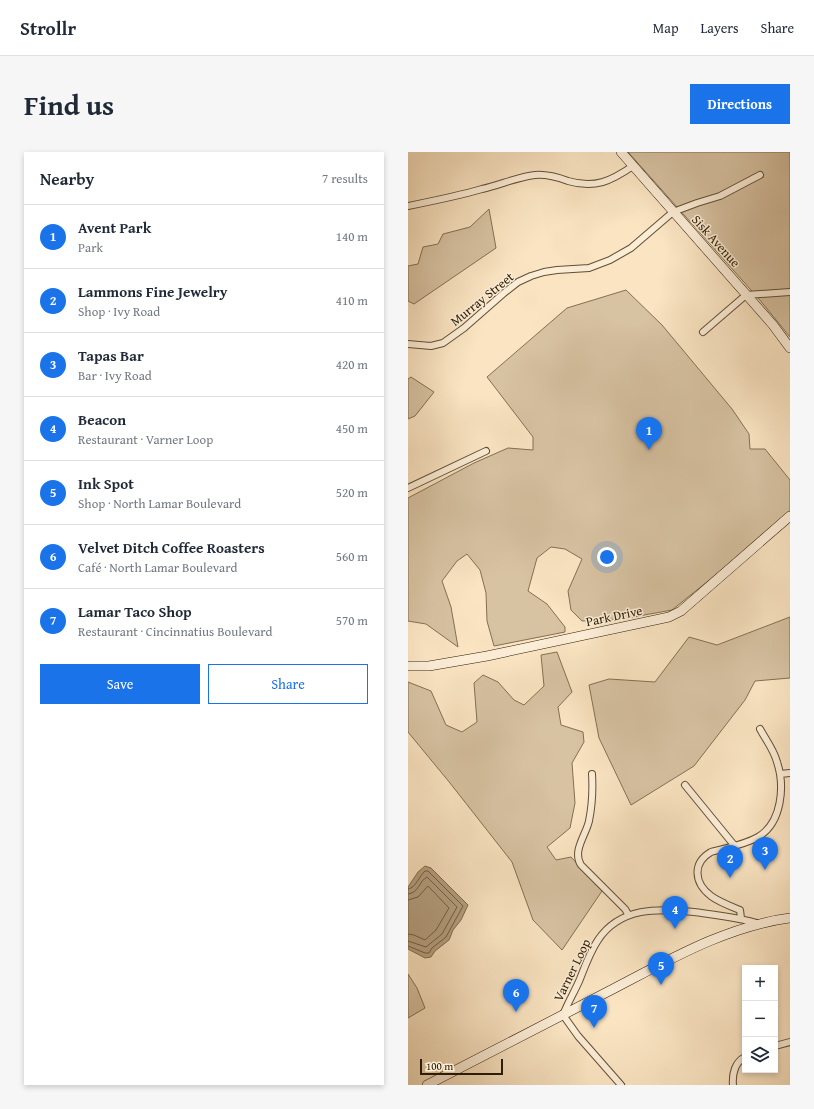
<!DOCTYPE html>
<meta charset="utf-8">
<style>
body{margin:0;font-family:"Gentium Book Plus",serif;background:#f6f6f7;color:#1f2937}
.controls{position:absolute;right:12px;bottom:12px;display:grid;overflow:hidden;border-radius:0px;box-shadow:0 2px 6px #0003}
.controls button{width:36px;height:36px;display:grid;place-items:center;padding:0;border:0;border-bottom:1px solid #e0e1e3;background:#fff;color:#1f2937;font:20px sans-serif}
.scale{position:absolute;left:12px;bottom:10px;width:83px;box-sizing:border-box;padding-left:4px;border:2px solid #2f1d03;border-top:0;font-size:11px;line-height:14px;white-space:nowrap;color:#2f1d03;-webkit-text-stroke:3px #fcedd7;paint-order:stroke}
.you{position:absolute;left:199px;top:405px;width:14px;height:14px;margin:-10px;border:3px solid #fff;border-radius:50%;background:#1a73e8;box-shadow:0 0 0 6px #1a73e833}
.badge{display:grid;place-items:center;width:26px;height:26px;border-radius:50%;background:#1a73e8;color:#fff;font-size:13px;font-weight:700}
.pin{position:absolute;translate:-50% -33px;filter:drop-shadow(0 1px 2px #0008)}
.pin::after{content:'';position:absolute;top:21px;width:14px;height:12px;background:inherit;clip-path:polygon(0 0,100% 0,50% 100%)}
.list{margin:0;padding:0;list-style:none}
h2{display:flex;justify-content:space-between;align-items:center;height:52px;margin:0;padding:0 16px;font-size:17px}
h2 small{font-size:13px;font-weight:400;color:#747a83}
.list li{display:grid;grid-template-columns:26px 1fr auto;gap:12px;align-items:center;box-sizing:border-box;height:64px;padding:0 16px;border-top:1px solid #e0e1e3}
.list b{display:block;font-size:15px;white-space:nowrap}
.list p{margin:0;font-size:13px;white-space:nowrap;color:#747a83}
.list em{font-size:13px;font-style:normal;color:#747a83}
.actions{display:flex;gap:8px;padding:12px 16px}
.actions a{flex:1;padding:9px 0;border:1px solid #1a73e8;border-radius:0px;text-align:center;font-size:14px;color:#1a73e8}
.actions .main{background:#1a73e8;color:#fff}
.icon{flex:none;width:22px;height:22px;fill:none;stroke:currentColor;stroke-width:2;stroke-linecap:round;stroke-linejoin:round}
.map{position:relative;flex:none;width:382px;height:933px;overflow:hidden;border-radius:0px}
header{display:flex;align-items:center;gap:24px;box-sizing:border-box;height:56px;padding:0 20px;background:#fff;border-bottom:1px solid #e0e1e3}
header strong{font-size:19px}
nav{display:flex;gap:22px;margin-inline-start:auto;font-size:14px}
.intro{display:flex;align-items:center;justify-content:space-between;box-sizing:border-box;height:96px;padding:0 24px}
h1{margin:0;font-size:28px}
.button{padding:10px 18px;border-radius:0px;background:#1a73e8;color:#fff;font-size:14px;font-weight:700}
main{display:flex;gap:24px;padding:0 24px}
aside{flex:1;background:#fff;border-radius:0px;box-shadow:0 2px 6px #0003}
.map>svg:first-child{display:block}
.green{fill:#d7c2a2;stroke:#837052}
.water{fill:#b5a081;stroke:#7f6c4f}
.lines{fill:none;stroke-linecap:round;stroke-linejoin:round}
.shore{stroke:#725e42;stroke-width:1}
.street-casing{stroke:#624f33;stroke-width:8}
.secondary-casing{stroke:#2f1d03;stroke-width:10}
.street{stroke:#fcedd7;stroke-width:6}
.secondary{stroke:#fcedd7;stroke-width:9}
.labels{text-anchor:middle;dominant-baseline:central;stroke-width:3;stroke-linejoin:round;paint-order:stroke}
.street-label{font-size:13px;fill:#2f1d03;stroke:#fcedd7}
</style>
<header>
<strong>Strollr</strong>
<nav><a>Map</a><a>Layers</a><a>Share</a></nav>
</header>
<div class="intro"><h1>Find us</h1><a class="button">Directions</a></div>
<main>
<aside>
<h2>Nearby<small>7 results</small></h2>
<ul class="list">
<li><span class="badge">1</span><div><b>Avent Park</b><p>Park</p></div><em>140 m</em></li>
<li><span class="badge">2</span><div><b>Lammons Fine Jewelry</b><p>Shop · Ivy Road</p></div><em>410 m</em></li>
<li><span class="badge">3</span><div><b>Tapas Bar</b><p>Bar · Ivy Road</p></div><em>420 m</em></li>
<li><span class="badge">4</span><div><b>Beacon</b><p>Restaurant · Varner Loop</p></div><em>450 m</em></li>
<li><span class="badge">5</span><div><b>Ink Spot</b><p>Shop · North Lamar Boulevard</p></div><em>520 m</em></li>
<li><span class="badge">6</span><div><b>Velvet Ditch Coffee Roasters</b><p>Café · North Lamar Boulevard</p></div><em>560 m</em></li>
<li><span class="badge">7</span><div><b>Lamar Taco Shop</b><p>Restaurant · Cincinnatius Boulevard</p></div><em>570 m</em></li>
</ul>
<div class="actions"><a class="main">Save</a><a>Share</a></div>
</aside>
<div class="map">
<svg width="382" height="933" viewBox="0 0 382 933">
<rect width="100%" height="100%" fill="#fae4c2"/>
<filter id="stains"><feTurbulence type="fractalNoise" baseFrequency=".005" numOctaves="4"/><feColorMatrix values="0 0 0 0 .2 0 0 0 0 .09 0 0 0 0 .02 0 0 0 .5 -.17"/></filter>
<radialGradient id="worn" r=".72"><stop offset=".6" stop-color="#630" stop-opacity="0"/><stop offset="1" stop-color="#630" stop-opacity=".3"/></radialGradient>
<path class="green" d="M220,0h162v185l-31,-38z
M81,57l7,39 -82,56 -6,-3v-35l10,-2 5,-17 15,-3 5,-10 27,-7z
M218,138l36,35 70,84 17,25 1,15h15l25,31v35l-118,95 -50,9 -40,2 -11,-11 -3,-19 14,-32 -17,-10 -14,-2 -14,11 -9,33 19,13 18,23v5l-71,14 -7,-25 -1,-28 -6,-23 -13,-16 -10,7 -15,20 9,26 7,40 -32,-23 -18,-3v-123l66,-35 34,-15 25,2v-13l-46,-60 80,-69z
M3,225l23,15 -19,24 -7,3v-40z
M382,465v61l-35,3 -10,19 -51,66 -63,39 -32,-67 -10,-53 20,-6 46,3 34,-45 28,8z
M149,500l15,40 -14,15 3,18 22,7 1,10 -12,21 3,40 -5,25 -23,19 9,13 15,-3 31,34 -40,59 -29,-30 -21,-58 -62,-79 -42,-51v-50l23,9 15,34 16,7 15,-10 -3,-39 9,-8 15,7 16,18 10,5 20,-19 -3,-31z
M0,822l9,14 8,20 -17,10z"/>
<path class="water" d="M17,714l6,2 37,37 -7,15 -8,10 -4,10 -14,11 -4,6 -6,1 -17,-9v-62l10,-15z"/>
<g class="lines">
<path class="shore" d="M0,737c8,-1 11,-13 17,-18h3l35,35 -17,31 -14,11 -3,5h-4l-17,-7
M0,742c11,-1 11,-13 19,-17l30,30 -15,27 -16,13 -18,-6
M0,748l10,-3 10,-11 21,22 -13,22 -11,10 -11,-5 -6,-1"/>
<defs>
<path id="street" d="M0,54c25,-5 50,-10 74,-17 18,-4 35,-12 53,-14 11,-1 22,2 33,6 27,8 43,0 65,-15
M295,180l43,-37 44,-3
M0,192l23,2 12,-3 21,-15 40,-35 14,-11 13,-6 13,-4 13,-2 32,-2 21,-8 21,-12 42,-36 24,-9 23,-7 40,-21
M0,336l78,-37
M184,622c1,16 0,32 -3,47 -3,14 -17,30 -8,44l44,44 3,5
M372,622l10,-1
M277,633l49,60
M333,766l-1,-8c-10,-4 -21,-8 -29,-14 -17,-13 -19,-33 0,-44 15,-4 33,-7 47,-15 24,-14 27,-51 19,-75 -3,-12 -11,-22 -17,-33
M367,894l15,-4
M213,933l-43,-49 -15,-21c5,-13 12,-24 17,-36 5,-13 10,-27 18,-39 22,-33 60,-32 96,-28 22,3 44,5 66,12
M325,933c-1,-11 2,-23 12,-28"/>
<path id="secondary" d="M213,0l152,173 17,23
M0,514h21l58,-10 182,-39 12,-6 109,-95
M19,933c62,-32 124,-64 186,-96 56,-29 114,-63 177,-71"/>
</defs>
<use href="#street" class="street-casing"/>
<use href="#secondary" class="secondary-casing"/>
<use href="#street" class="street"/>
<use href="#secondary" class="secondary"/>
</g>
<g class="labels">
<g class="street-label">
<text transform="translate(308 89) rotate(48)">Sisk Avenue</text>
<text transform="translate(74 147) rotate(-39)">Murray Street</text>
<text transform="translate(206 464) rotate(-12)">Park Drive</text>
<text transform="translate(164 818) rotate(-64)">Varner Loop</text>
</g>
</g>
<rect width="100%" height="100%" filter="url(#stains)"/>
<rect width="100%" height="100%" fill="url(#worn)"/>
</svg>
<div class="controls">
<button>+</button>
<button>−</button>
<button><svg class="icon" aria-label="layers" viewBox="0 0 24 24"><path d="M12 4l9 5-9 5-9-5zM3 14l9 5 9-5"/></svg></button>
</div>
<div class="scale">100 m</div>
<div class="you"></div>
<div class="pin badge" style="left:241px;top:298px">1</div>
<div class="pin badge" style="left:322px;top:726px">2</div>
<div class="pin badge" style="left:357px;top:718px">3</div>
<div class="pin badge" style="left:267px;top:777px">4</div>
<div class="pin badge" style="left:253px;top:833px">5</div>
<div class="pin badge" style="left:108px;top:860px">6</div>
<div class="pin badge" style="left:186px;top:876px">7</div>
</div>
</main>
